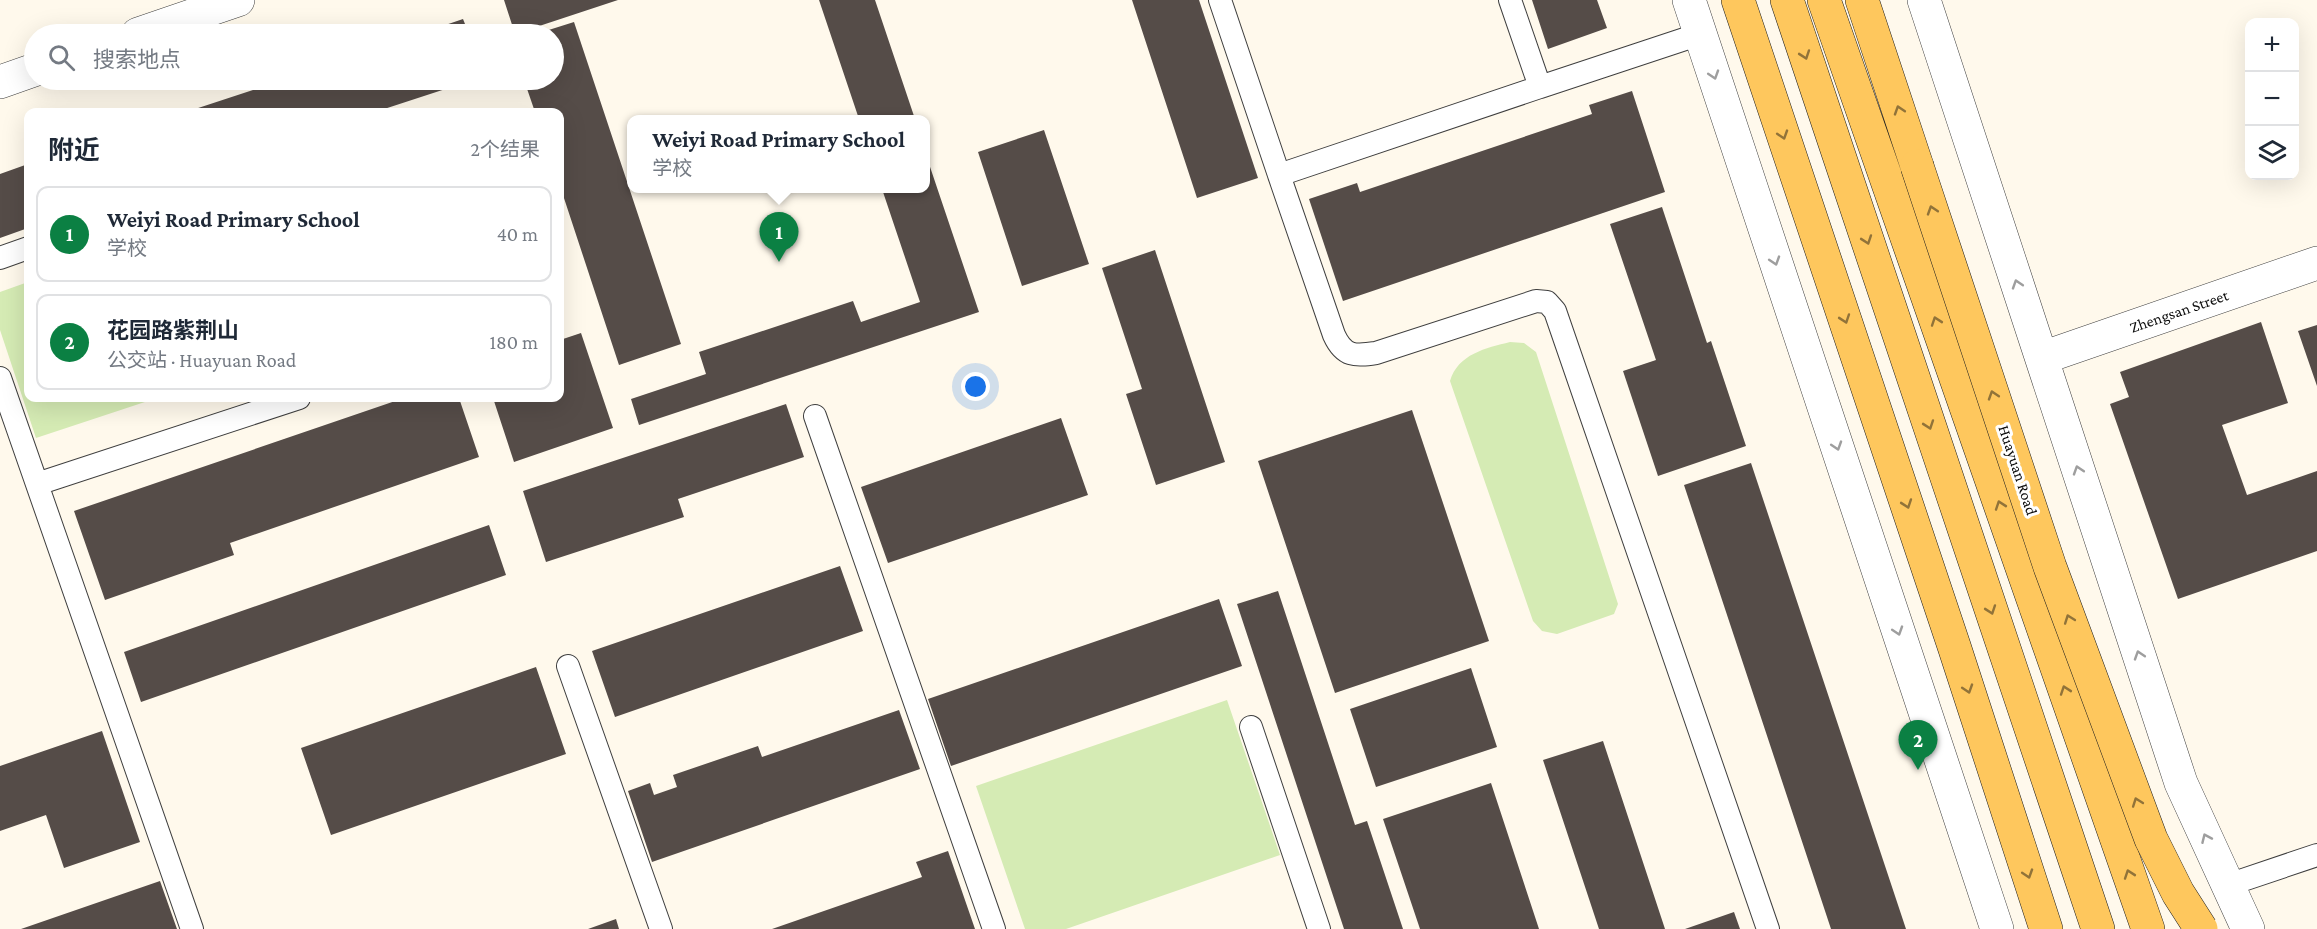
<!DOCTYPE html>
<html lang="zh">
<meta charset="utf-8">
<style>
body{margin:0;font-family:"Crimson Pro","Noto Sans SC",serif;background:#f6f6f7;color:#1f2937}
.controls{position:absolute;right:18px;top:18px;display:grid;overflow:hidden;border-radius:12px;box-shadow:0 6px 24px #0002}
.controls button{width:54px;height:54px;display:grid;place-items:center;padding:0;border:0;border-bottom:2px solid #e0e1e3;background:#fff;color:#1f2937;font:30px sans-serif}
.you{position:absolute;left:976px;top:387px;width:21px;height:21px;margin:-15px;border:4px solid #fff;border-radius:50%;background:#1a73e8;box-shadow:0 0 0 9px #1a73e833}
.badge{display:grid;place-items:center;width:39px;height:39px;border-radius:50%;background:#0b8043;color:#fff;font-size:20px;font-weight:700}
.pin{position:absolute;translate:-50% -50px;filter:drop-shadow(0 2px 3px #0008)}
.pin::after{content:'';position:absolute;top:32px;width:21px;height:18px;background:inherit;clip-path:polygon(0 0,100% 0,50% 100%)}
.popup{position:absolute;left:627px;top:115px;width:303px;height:78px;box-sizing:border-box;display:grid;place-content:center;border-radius:12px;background:#fff;filter:drop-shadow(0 2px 4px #0005);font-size:20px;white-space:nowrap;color:#747a83}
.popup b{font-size:22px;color:#1f2937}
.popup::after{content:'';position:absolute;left:50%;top:100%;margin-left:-12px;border:12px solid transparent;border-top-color:#fff}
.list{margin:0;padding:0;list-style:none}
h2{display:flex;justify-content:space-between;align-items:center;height:78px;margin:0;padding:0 24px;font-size:26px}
h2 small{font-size:20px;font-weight:400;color:#747a83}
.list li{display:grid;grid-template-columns:39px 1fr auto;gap:18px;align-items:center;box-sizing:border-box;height:96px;margin:0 12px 12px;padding:0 12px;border:2px solid #e0e1e3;border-radius:12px}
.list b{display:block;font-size:22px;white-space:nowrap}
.list p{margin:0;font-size:20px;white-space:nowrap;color:#747a83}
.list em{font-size:20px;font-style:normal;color:#747a83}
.icon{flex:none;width:33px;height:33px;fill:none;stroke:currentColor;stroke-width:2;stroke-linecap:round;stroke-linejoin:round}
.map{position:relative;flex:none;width:2317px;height:929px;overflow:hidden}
.search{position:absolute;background:#fff;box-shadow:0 6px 24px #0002;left:24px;top:24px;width:540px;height:66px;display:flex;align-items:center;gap:15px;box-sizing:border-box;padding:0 21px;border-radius:33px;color:#747a83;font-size:22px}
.panel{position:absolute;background:#fff;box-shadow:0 6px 24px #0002;left:24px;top:108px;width:540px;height:294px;border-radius:12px}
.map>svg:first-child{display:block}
.green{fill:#d5ebb4}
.building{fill:#554c48}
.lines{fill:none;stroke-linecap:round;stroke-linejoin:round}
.service-casing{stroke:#3f3f3f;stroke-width:24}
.minor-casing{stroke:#3f3f3f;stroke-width:34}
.tertiary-casing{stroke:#3f3f3f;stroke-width:34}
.primary-casing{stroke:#1d1d1d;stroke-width:34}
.service{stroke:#fff;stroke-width:22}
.minor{stroke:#fff;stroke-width:33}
.tertiary{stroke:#fff;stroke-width:33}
.primary{stroke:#fec75d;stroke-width:33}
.primary-bridge-casing{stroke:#1d1d1d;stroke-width:34;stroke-linecap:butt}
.primary-bridge{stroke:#fec75d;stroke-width:33}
.oneway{stroke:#917339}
.oneway2{stroke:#9e9e9e}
.labels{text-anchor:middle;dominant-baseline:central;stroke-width:6;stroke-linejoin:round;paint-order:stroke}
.street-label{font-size:16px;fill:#0c0c0c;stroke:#fff}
</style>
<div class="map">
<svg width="2317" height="929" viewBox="0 0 2317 929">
<rect width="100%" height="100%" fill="#fff9ec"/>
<path class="green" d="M28,282v116h129l-121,40 -36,-108v-38z
M1510,342l14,1 12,9 82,252 -4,10 -57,20 -15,-3 -9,-10 -83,-240c8,-27 36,-33 60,-39z
M1227,700l53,155 -214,74h-41l-49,-143z"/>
<path class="building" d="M504,0h114l-103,34z
M819,0h56l40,119h-56z
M1132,0h67l59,178 -61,20z
M1532,0h65l10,28 -59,21z
M463,19l6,15h-50z
M574,22l107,322 -62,21 -59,-179v-74h-25l-11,-32h30v-46h-18z
M283,80h190l-98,32h-189z
M1632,91l33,101 -322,109 -34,-102 48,-16 3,9 232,-78 -3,-9z
M1044,130l45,134 -67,22 -44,-134z
M926,155l53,157 -340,113 -8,-26 75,-25 -7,-22 154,-51 8,21 59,-20 -38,-113h44z
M28,164v64l-28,10v-64z
M1662,207l45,136 4,-2 35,105 -88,30 -35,-105 33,-11 -46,-136z
M1155,250l70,212 -69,23 -30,-91 16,-5 -40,-121z
M2261,322l27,81 -66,22 25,70 70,-24v80l-139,48 -68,-195 19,-7 -9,-25z
M2317,325v61l-19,-55z
M581,333l32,95 -99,34 -21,-64h67v-58z
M404,398h55l20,59 -249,86 4,12 -129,45 -31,-89z
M786,404l18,53 -126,42 6,18 -138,45 -23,-71z
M1412,410l77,231 -154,52 -77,-232z
M1061,418l27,77 -200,68 -27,-76z
M1751,463l155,466h-75l-147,-444z
M489,525l17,50 -365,127 -17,-50z
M840,566l23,65 -248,86 -23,-66z
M1278,591l77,234 12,-4 36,108h-59l-107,-325z
M1219,599l23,67 -291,100 -23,-67z
M536,667l30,87 -235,81 -30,-87z
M1471,668l26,79 -121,40 -26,-78z
M899,710l21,59 -268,93 -24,-71 22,-8 4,12 23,-8 -4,-12 85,-29 4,11z
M102,731l38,111 -76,26 -18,-53 -46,16v-65z
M1603,741l62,188h-66l-56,-169z
M1491,783l48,146h-119l-37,-110z
M948,851l27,78h-203l150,-52 -6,-15z
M160,881l17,48h-156z
M1734,912l6,17h-55z
M616,919l3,10h-31z"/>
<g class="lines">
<defs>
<path id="service" d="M1220,0l59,175 261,-88 -30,-87
M1540,87l160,-53
M1279,175l55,160c10,22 21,21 42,18l160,-52 11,1 8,9 213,618
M0,258l28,-10
M0,378l192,551
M815,416l179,513
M37,484l262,-86
M568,666l93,263
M1251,727l68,202
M2228,885l89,-30"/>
<path id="minor" d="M1689,0l308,929
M1924,0l257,783 67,146
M2042,358l275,-95"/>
<path id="tertiary" d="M138,34l100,-34
M0,82l34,-12"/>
<path id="primary" d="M1738,0l216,646 92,283
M1787,0l311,929
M1824,0l324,929
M1862,0l55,166"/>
</defs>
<use href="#service" class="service-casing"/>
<use href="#minor" class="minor-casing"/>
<use href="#tertiary" class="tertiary-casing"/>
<use href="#primary" class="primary-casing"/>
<use href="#service" class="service"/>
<use href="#minor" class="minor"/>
<use href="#tertiary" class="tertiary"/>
<use href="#primary" class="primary"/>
<defs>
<path id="primary-bridge" d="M1917,166l133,401 101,272 27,54 23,36"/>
</defs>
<use href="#primary-bridge" class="primary-bridge-casing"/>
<use href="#primary-bridge" class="primary-bridge"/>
</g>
<defs><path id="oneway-chevron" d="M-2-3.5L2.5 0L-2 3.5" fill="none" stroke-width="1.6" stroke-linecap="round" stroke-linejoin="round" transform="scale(1.5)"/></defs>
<g class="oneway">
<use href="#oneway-chevron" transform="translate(1805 55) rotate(71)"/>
<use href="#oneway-chevron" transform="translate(1899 110) rotate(-108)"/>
<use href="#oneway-chevron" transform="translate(1783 135) rotate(72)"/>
<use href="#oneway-chevron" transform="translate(1932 210) rotate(-108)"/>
<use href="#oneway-chevron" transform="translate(1867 240) rotate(71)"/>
<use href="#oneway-chevron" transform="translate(1845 319) rotate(71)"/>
<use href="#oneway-chevron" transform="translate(1936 321) rotate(-109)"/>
<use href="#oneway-chevron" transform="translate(1993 395) rotate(-108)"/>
<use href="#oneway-chevron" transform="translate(1929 425) rotate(71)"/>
<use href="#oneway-chevron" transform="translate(1907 504) rotate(71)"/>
<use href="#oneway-chevron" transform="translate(2000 505) rotate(-109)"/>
<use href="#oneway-chevron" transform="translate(1991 610) rotate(71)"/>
<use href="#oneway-chevron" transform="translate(2069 619) rotate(-110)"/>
<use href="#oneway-chevron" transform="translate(1968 689) rotate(72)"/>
<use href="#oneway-chevron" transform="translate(2065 690) rotate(-109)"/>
<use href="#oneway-chevron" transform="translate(2137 802) rotate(-110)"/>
<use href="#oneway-chevron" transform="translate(2028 874) rotate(72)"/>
<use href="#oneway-chevron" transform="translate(2129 874) rotate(-109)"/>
</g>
<g class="oneway2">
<use href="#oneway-chevron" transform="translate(1714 75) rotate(72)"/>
<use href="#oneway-chevron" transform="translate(1775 261) rotate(72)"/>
<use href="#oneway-chevron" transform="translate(2017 284) rotate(-108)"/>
<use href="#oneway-chevron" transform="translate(1837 446) rotate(72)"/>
<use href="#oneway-chevron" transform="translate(2078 470) rotate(-108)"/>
<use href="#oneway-chevron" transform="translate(1898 631) rotate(72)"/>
<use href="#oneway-chevron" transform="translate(2139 655) rotate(-108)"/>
<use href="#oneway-chevron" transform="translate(2206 838) rotate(-114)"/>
</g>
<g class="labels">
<g class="street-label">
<text transform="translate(2179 311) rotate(-19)">Zhengsan Street</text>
<text transform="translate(2018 470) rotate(72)">Huayuan Road</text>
</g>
</g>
</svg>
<div class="controls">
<button>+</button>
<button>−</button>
<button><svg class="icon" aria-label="layers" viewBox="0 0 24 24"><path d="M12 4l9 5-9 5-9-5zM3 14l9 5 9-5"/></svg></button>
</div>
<div class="you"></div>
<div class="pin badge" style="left:779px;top:262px">1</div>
<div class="popup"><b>Weiyi Road Primary School</b>学校</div>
<div class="pin badge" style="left:1918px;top:770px">2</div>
<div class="search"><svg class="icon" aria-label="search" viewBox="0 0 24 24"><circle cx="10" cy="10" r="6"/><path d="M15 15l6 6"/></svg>搜索地点</div>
<section class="panel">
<h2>附近<small>2个结果</small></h2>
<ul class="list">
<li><span class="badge">1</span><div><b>Weiyi Road Primary School</b><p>学校</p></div><em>40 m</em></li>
<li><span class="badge">2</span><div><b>花园路紫荆山</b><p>公交站 · Huayuan Road</p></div><em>180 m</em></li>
</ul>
</section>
</div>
